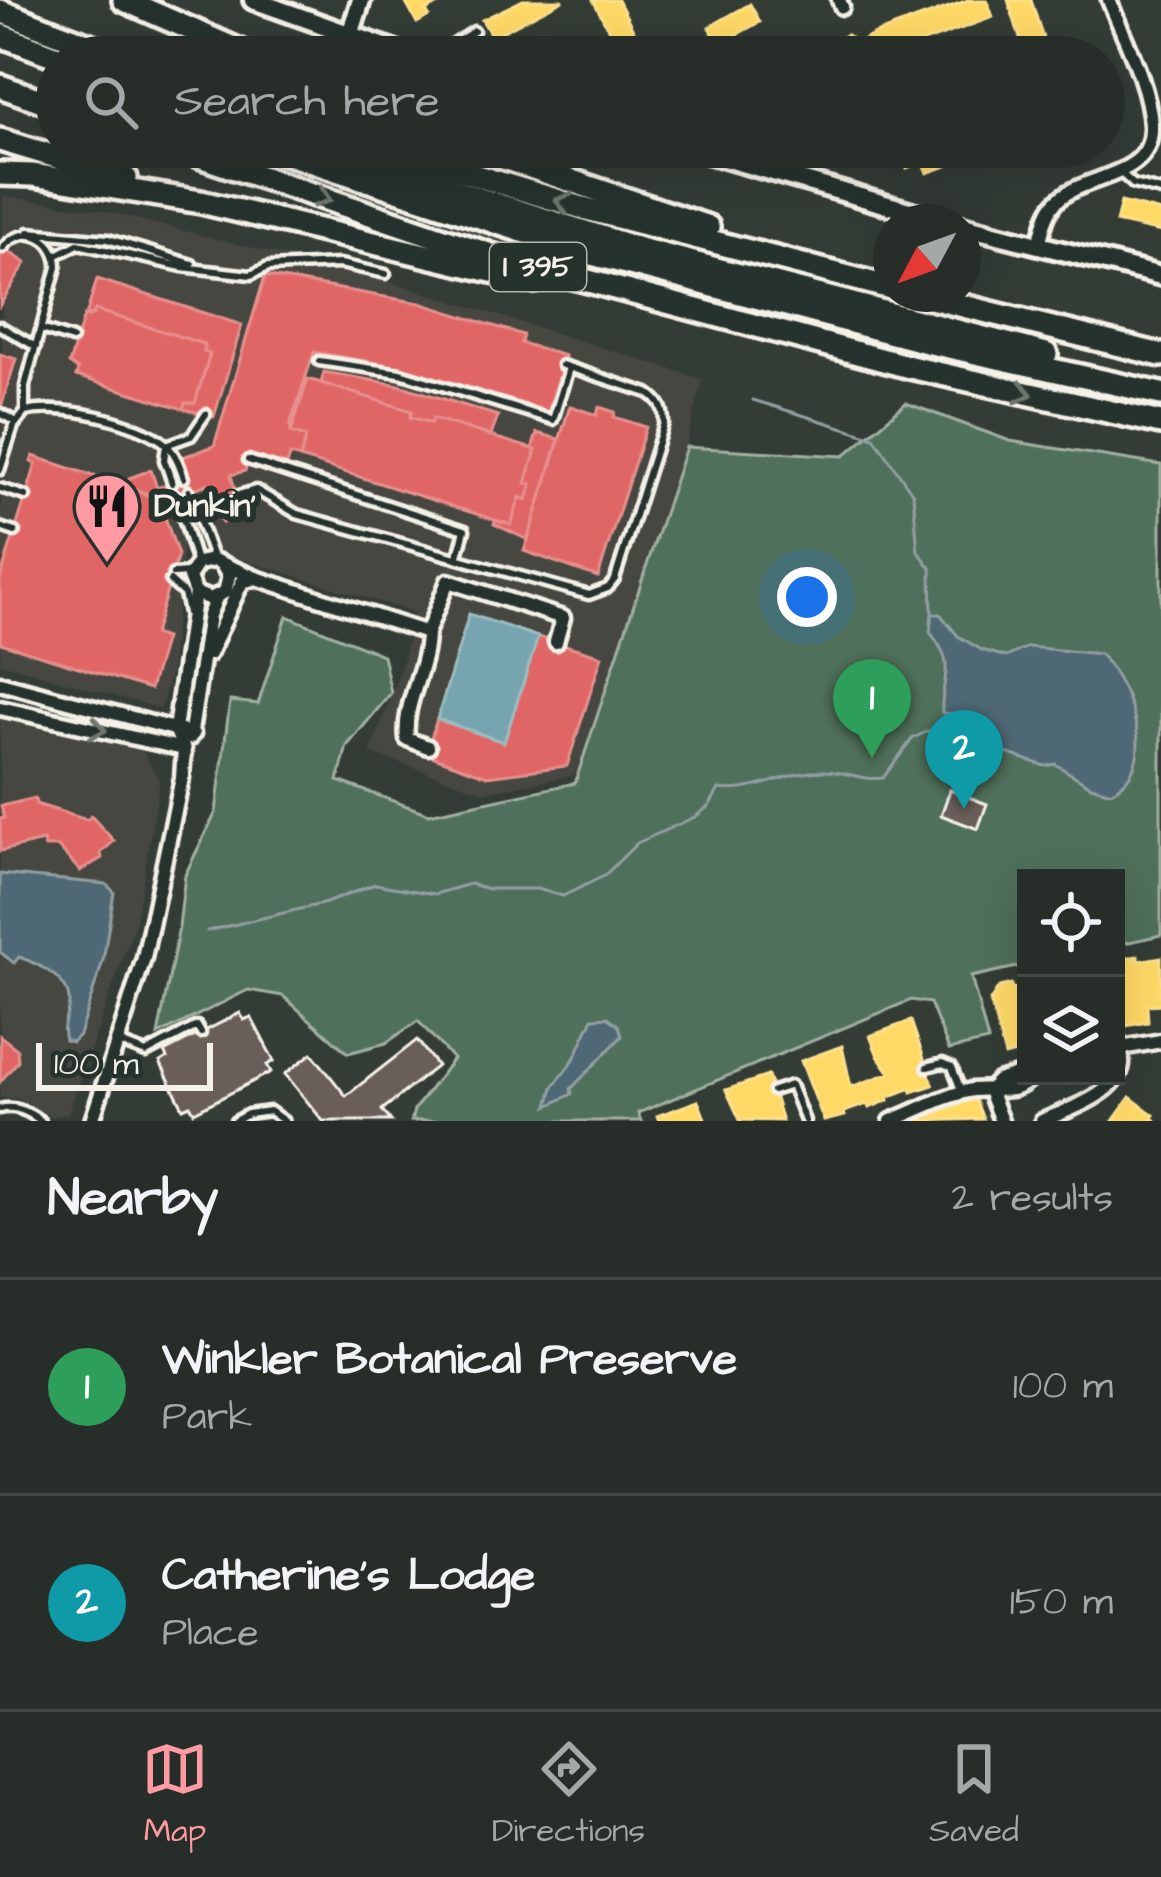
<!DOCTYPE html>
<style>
body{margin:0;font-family:"Architects Daughter",sans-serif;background:#2f3530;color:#f1f3f6}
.controls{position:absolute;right:36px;bottom:36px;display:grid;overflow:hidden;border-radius:0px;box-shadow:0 12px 48px #0002}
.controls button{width:108px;height:108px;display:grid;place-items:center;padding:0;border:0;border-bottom:3px solid #434945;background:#272d28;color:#f1f3f6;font:60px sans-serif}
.compass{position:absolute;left:873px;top:204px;width:108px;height:108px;border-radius:50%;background:#272d28;box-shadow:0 12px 48px #0002;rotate:229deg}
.scale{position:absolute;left:36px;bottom:30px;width:177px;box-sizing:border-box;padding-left:12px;border:6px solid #f4f1e8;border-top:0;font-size:33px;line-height:42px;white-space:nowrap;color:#f4f1e8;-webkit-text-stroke:9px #26332d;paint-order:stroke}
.you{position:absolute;left:807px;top:597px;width:42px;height:42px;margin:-30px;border:9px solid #fff;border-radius:50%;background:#1a73e8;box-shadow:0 0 0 18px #1a73e833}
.badge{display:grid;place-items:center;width:78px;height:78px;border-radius:50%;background:#ff9aa2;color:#fff;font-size:39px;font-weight:700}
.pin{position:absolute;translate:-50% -99px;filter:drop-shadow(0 3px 6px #0008)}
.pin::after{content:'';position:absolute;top:63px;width:42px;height:36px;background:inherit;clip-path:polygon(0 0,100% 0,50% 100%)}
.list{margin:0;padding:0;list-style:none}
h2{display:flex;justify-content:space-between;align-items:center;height:156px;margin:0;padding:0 48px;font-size:51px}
h2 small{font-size:39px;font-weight:400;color:#a4a8a8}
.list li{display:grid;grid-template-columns:78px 1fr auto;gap:36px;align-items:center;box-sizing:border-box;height:216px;padding:0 48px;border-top:3px solid #434945}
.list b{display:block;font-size:45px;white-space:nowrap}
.list p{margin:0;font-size:39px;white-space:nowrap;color:#a4a8a8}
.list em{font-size:39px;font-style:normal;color:#a4a8a8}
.icon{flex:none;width:66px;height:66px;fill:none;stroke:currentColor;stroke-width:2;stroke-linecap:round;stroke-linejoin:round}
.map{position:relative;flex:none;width:1161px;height:1121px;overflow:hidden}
.search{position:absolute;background:#272d28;box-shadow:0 12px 48px #0002;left:36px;right:36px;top:36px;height:132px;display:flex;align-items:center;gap:30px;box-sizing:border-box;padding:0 42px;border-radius:66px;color:#a4a8a8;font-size:45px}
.sheet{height:588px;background:#272d28}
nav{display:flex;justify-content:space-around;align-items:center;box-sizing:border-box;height:168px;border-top:3px solid #434945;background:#272d28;font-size:33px;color:#a4a8a8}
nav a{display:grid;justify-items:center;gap:6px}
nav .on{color:#ff9aa2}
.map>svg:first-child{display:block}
.built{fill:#444640}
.green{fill:#4f705a;stroke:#a2b0a1;stroke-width:3}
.water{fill:#4f6874;stroke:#919fa2;stroke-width:3}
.homes{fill:#ffd966;stroke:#fce08d;stroke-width:3}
.shops{fill:#e06666;stroke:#e6908d;stroke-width:3}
.public{fill:#76a5af;stroke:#9cbcc0;stroke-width:3}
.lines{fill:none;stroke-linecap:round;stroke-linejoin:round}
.stream{stroke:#919fa2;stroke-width:3}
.building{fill:#6a5e59;stroke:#f4f1e8;stroke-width:3}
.lane-casing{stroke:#f4f1e8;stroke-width:15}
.street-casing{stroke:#f4f1e8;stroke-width:21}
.secondary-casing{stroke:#f4f1e8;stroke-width:26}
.highway-casing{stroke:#f4f1e8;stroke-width:30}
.lane{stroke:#26332d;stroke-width:6}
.street{stroke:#26332d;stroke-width:12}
.secondary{stroke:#26332d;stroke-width:16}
.highway{stroke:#26332d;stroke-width:21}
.oneway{stroke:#6e766e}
.labels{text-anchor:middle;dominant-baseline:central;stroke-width:12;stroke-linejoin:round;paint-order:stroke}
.shield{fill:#26332d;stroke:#b6b8b0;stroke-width:3}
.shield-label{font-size:30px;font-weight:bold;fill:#f4f1e8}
.poi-label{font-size:33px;font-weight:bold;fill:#f4f1e8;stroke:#26332d;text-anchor:start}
</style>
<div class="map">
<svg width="1161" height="1121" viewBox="0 0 1161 1121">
<rect width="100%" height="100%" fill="#343c36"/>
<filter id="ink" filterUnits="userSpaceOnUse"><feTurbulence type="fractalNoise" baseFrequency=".00833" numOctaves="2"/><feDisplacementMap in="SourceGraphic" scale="24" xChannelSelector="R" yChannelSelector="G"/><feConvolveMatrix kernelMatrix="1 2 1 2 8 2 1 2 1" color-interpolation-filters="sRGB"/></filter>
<g filter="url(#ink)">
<path class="built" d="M3,196l94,13 304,76 302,94 -17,68 -107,323 -8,6 -86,16 -115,-39 31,-85 13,-55 -183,-57 -48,-6 -13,125 -9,34 -161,-46z
M0,716l141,33 19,31 -24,141 -68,193 -16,3 -32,-18 -20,-2z"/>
<path class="green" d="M906,403l104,38 151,24v470l-45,10v-67h-90v87l-55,12 17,64 -39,9 -19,-47 -19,-3 -273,113 3,8h-230l3,-11 39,-51 -35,-38 -32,22 -38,10 -65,-57 -35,-6 -90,45 21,-108 6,-52 31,-63 14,-111 28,3 29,-88 96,39 8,38 -44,53 -9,35 91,33 146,-31 111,-336 158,9z"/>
<path class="water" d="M932,614h8l18,22 24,14 24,7 22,-10 72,7c32,36 61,112 11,138l-20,-6 -36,-22 -10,2 -39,-13 -57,-5 -14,-20 9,-2 5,4 5,-8 -2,-8 -10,-1c-2,-39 17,-44 -12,-81z
M0,874l106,10 8,8 -11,69 -24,74 -7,7 -7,-2c-5,-16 4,-24 4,-39 0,-23 -33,-38 -50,-44l-5,6 -14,-11z
M608,1017l11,9 3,10 -51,53 1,5 -24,12 5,-19 21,-28 19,-41z"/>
<path class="homes" d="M404,0h42l-20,11 3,5 -12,7z
M523,0h40l-71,37 -10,-17z
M593,0h25l29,57h-24z
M968,0h19l6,17 -111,40h-16l-6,-15 15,-8z
M1008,0h23l18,57h-23z
M750,4l10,18 -41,22 -10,-17z
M542,31l48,16 -3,10h-37l-15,-5z
M847,35l8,6 -5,16h-37l3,-11z
M918,147l2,6 16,-6h65l-74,26 -5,-11 -15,6 -7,-20z
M1121,202l40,10v20l-45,-10z
M1138,956v5l23,-4v47l-14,1 1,17 -22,4 -10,-54 9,-14z
M1011,984l1,5 14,-3v64l-21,6 -15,-55 9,-14z
M911,1021l22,64 -21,7 -1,-4 -23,9 1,3 -20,8 -2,-4 -23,8 1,4 -21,5 -23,-60 41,-15 9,41 39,-14 -12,-17 -8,-20z
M768,1076l14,45 -42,-1 -14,-30z
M1130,1097l24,18 -2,3 4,3h-43z
M975,1099l8,20 -68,2z
M698,1101l8,20h-47l-2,-5z"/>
<path class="shops" d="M0,246l26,17 -26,42z
M265,276l155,27 103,32 -2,8 44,13 -17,55 -147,-44 -87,-15 -24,73 1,7 15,5 -6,21 -10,-3 -3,10 -37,-10 -5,16 -14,4 12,44 -21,4 -14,-39 -49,17 -33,-15 3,-8 22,-8 6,18 31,-11 -8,-19 34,-12z
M97,279l145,46 -28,92 -31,-8 2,-6h10l15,-49 -6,-2v-8l-109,-34 -2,5 -7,1z
M95,310l109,34v8l6,2 -15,49h-10l-2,6 -107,-33 2,-6 -9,-6 15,-48 6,1z
M0,354l16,5 -16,52z
M324,372l75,13 99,31 -7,20 -58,-18 -2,5 -21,-6 2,-6 -91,-28z
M308,379l104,32 -2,6 21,6 2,-5 103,32 -10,33 6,1 -5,16 -7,-3 -9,28 -211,-67 6,-21 -15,-5z
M570,406l27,9 2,-8 16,5 -1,5 32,10 -48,150 -74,-26z
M537,433l22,6 -31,101 -34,-16 1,-4 16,5 9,-28 7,3 5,-16 -6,-1 10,-33 -4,-1z
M33,456l125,41 20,58 -24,79 11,4 -15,51 -150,-46v-64l36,-115 -5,-2z
M538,637l64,19 -35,110 -80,10 -61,-22 11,-35 67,23z
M35,798l1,6 51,16 4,-4 23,25 -13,12 1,5 -22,13 -22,-24h-13l-2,-6 -43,10v-32l4,-1 -3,-12z
M0,1036l17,13 1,12 -18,21z"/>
<path class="public" d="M469,614l69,23 -34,105 -67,-23z"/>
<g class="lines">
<path class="stream" d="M753,400l121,37 39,57 5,57 13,17 1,52
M207,931l119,-28 49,-19 60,10 35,-10 18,5h49l26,7 41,-20 33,-33 58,-26 14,-11 10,-17c38,5 69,-19 106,-18 20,0 37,10 58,7l30,-40 22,-10"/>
</g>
<path class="building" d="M950,790l37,14 -9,25 -37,-14z
M240,1013l4,7 7,-3 23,44 -7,4 4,7 -77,40 -4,-7 -7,3 -23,-46 7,-4 -3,-6z
M417,1040l20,26 -55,44 9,11h-68l-38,-47 27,-21 34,43z"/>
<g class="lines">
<defs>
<path id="lane" d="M445,57l4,-10 25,-16
M1120,172l13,12 28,7
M29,232l79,7 84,25
M3,248c19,-25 54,-12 54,19l-32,119v26
M57,255l21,-11 104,23 69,8 17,-8 72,-3 46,10
M0,326l36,21
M41,329l31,10
M319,361l81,12 153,47 16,-52
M0,413l17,9
M166,445l25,-9 15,-22
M166,445l-2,15 8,23
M248,460l217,70 -7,26
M0,470l14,-44 11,-14c34,-9 113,9 141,32 10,10 14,22 18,34
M0,488l26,8
M189,491l25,69
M176,495l20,66
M239,495l17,-5 41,24 292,81 19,-7 7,-9 49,-156c0,-15 -4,-22 -16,-30l-86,-28
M183,514l33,-11
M0,527l15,5
M173,574l15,-1
M170,581l14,13 4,19
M1116,987h3
M118,1042l28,11 51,-27 4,7
M927,1067l16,-4 9,4 9,23
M773,1091l18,-6 14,36
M0,1109c16,-4 29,3 41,12
M235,1121l13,-7 22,-3 14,10"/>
<path id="street" d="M839,0l3,7
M1038,246c5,-14 7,-32 17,-43 28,-31 98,-22 96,-77 -2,-42 -27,-88 -42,-126
M195,593l15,6 15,-7 4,-16 -7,-11
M427,633c0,37 -24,69 -20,106l21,8
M209,654l33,-72 14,-4
M0,683l193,51
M0,708l184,41
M190,738l19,-123 7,-17
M1116,1049l45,-8
M989,1090l9,-9 28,-9
M989,1090l12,31
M92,1121l52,-163 38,-180 2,-29 -9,-20 20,-136 -6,-16 9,-14 16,-3 42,18 171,55 21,-52 115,37 -7,24
M891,1121c26,-10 54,-26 81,-31 23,-3 44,7 61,-14
M1042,1121c23,-10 77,-27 80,-57 1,-9 -4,-21 -6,-30"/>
<path id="secondary" d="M253,0l160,57
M350,35l11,-35
M686,147l261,75
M963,226l198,50"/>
<path id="highway" d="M124,0l130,57
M0,11l121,46
M0,35l58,22
M0,86l57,20
M0,140l126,38
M173,147l318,108 419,112 251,56
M267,147l325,107 339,89 230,51
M313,147l330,103 403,104
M381,147l202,61 308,80
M471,147l237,80
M0,174l33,1 168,27 333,79
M915,294l246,61"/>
</defs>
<use href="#lane" class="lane-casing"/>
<use href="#street" class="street-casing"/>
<use href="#secondary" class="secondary-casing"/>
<use href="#highway" class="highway-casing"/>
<use href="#lane" class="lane"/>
<use href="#street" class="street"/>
<use href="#secondary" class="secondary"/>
<use href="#highway" class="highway"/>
</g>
<defs><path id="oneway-chevron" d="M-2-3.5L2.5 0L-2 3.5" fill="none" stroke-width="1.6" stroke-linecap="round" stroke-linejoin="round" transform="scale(3)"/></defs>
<g class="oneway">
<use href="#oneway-chevron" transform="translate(323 198) rotate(19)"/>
<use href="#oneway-chevron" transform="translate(563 202) rotate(-164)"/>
<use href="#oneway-chevron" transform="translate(1024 393) rotate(13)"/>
<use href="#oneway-chevron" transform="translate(98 729) rotate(11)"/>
</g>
</g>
<defs>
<symbol id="restaurant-pin" viewBox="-11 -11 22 30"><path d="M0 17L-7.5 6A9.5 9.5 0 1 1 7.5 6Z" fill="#ff9aa2" stroke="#26332d"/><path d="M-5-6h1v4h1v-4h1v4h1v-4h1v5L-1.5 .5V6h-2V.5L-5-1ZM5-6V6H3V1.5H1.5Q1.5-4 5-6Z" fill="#111"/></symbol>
</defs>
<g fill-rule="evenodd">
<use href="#restaurant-pin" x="69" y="468" width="76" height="104"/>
</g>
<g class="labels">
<rect class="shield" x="490" y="243" width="96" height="48" rx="9"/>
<g class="shield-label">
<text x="538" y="267">I 395</text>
</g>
<g class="poi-label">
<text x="154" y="506">Dunkin'</text>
</g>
</g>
</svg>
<div class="controls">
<button><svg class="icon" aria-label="locate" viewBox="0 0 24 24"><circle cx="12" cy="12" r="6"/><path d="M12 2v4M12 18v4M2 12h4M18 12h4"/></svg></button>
<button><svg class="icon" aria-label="layers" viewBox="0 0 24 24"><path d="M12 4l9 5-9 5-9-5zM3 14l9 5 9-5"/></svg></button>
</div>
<svg class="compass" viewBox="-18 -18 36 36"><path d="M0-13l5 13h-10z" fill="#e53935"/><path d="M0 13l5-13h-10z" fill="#a4a8a8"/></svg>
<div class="scale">100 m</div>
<div class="you"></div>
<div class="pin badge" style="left:872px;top:758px;background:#2e9e5b">1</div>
<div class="pin badge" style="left:964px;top:809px;background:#0f9aa8">2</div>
<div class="search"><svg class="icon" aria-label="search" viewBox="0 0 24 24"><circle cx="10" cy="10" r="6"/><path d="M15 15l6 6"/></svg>Search here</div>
</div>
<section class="sheet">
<h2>Nearby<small>2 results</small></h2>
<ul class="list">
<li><span class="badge" style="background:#2e9e5b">1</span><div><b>Winkler Botanical Preserve</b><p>Park</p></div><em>100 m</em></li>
<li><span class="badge" style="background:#0f9aa8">2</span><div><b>Catherine's Lodge</b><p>Place</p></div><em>150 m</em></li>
</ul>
</section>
<nav>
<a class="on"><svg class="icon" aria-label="map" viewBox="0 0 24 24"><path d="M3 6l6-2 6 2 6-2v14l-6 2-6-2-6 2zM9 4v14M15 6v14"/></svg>Map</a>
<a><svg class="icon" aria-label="directions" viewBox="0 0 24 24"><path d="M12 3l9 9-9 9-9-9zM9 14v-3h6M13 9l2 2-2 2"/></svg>Directions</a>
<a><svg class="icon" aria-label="saved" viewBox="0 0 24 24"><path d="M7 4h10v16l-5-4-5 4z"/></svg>Saved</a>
</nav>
